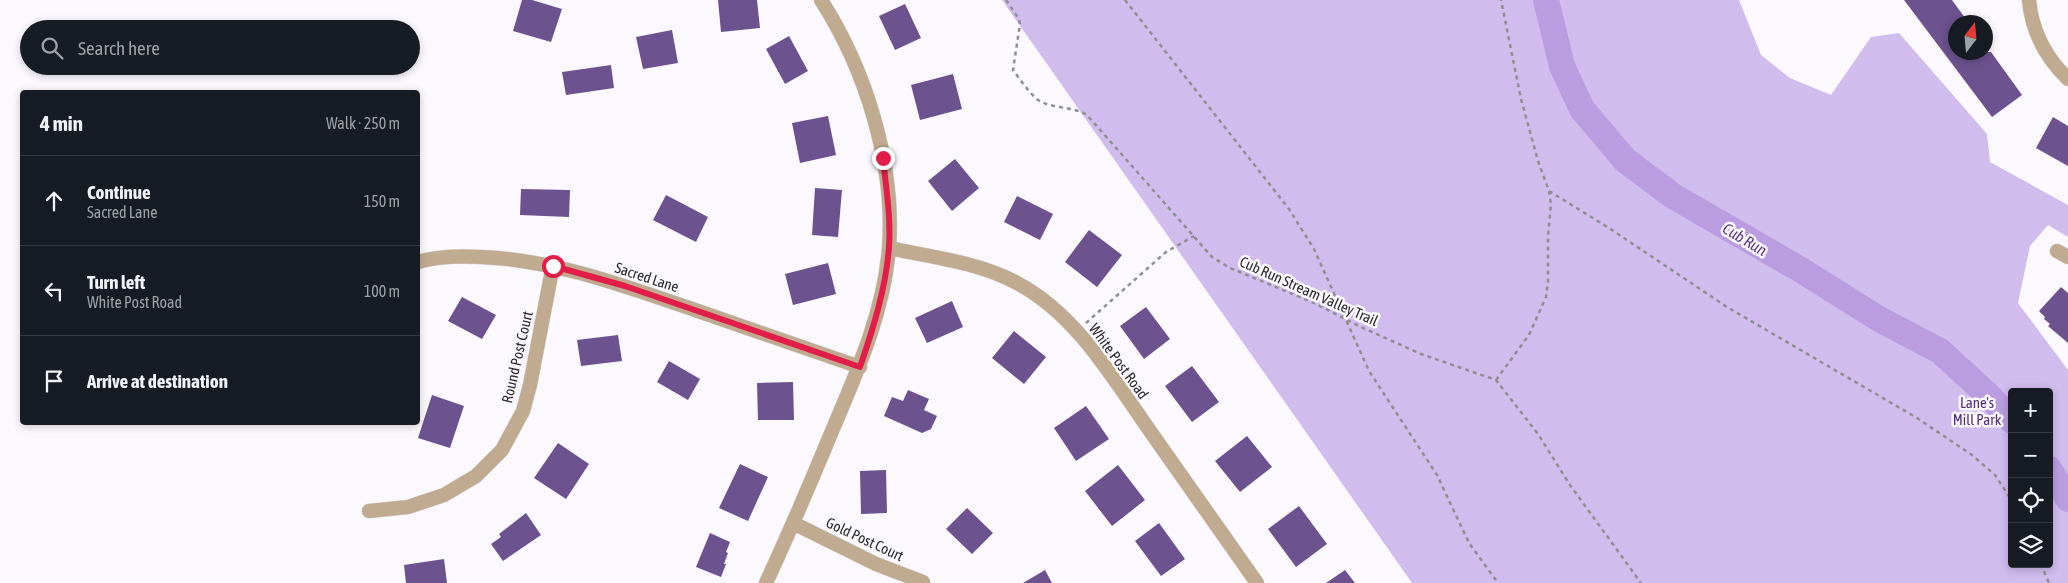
<!DOCTYPE html>
<meta charset="utf-8">
<style>
body{margin:0;font-family:"Asap Condensed",sans-serif;background:#242831;color:#f1f3f6}
.controls{position:absolute;right:15px;bottom:15px;display:grid;overflow:hidden;border-radius:5px;box-shadow:0 2px 8px #0003}
.controls button{width:45px;height:45px;display:grid;place-items:center;padding:0;border:0;border-bottom:1px solid #363941;background:#171b24;color:#f1f3f6;font:25px sans-serif}
.compass{position:absolute;left:1948px;top:15px;width:45px;height:45px;border-radius:50%;background:#171b24;box-shadow:0 2px 8px #0003;rotate:16deg}
.stop{position:absolute;width:15px;height:15px;margin:-11px;border:4px solid #e11d48;border-radius:50%;background:#fff}
.stop.end{background:#e11d48;border-color:#fff;box-shadow:0 1px 5px #0008}
.list{margin:0;padding:0;list-style:none}
h2{display:flex;justify-content:space-between;align-items:center;height:65px;margin:0;padding:0 20px;font-size:21px}
h2 small{font-size:16px;font-weight:400;color:#9ea1a6}
.list li{display:grid;grid-template-columns:32px 1fr auto;gap:15px;align-items:center;box-sizing:border-box;height:90px;padding:0 20px;border-top:1px solid #363941}
.list b{display:block;font-size:19px;white-space:nowrap}
.list p{margin:0;font-size:16px;white-space:nowrap;color:#9ea1a6}
.list em{font-size:16px;font-style:normal;color:#9ea1a6}
.icon{flex:none;width:28px;height:28px;fill:none;stroke:currentColor;stroke-width:2;stroke-linecap:round;stroke-linejoin:round}
.map{position:relative;flex:none;width:2068px;height:583px;overflow:hidden}
.search{position:absolute;background:#171b24;box-shadow:0 2px 8px #0003;left:20px;top:20px;width:400px;height:55px;display:flex;align-items:center;gap:12px;box-sizing:border-box;padding:0 18px;border-radius:28px;color:#9ea1a6;font-size:19px}
.panel{position:absolute;background:#171b24;box-shadow:0 2px 8px #0003;left:20px;top:90px;width:400px;height:335px;border-radius:5px}
.map>svg:first-child{display:block}
.green{fill:#d0bced;fill-rule:evenodd}
.lines{fill:none;stroke-linecap:round;stroke-linejoin:round}
.river{stroke:#b99de0;stroke-width:26}
.building{fill:#6c528e}
.street-casing{stroke:#d5d4d7;stroke-width:15}
.path{stroke:#908e91;stroke-width:2.5;stroke-dasharray:4 4;stroke-linecap:butt}
.street{stroke:#c0aa90;stroke-width:14}
.route{stroke:#e11d48;stroke-width:6}
.labels{text-anchor:middle;dominant-baseline:central;stroke-width:5;stroke-linejoin:round;paint-order:stroke}
.street-label{font-size:15px;fill:#2a292b;stroke:#fbf9fd}
.park-label{font-size:15px;fill:#542e7c;stroke:#fbf9fd}
.water-label{font-size:16px;font-style:italic;fill:#603b8a;stroke:#fbf9fd}
</style>
<div class="map">
<svg width="2068" height="583" viewBox="0 0 2068 583">
<rect width="100%" height="100%" fill="#fbf9fd"/>
<path class="green" d="M1002,0h737l22,55 29,23 41,17 40,-58 28,-4 88,101 3,28 78,43v32l-20,-12 -18,21 -12,57 50,67v213h-656zM2012,392h37v172h-37z"/>
<g class="lines">
<path class="river" d="M1546,0l16,66 20,43 43,51 48,36 128,74 78,49 61,32 49,45 23,25
M2049,469l19,30"/>
</g>
<path class="building" d="M522,0h10l30,9 -11,33 -38,-11z
M718,0h39l3,28 -39,4z
M1904,0h48l16,22h-12v30h35l31,43 -30,22z
M905,4l16,34 -26,12 -16,-34z
M672,30l6,33 -35,6 -7,-32z
M789,36l19,35 -23,13 -19,-35z
M611,65l3,23 -48,7 -4,-23z
M953,74l9,35 -42,11 -9,-35z
M828,116l8,39 -36,8 -8,-40z
M2053,117l15,9v40l-32,-18z
M955,159l24,29 -27,23 -24,-30z
M815,188l27,2 -4,47 -26,-2z
M521,189l49,1 -1,27 -49,-2z
M666,195l42,22 -12,25 -43,-22z
M1017,196l36,18 -13,26 -36,-18z
M1089,230l33,25 -25,32 -32,-25z
M828,263l8,31 -43,11 -8,-31z
M2061,287l7,6v50l-20,-17 2,-2 -6,-5 1,-2 -6,-6z
M462,297l34,18 -14,24 -34,-18z
M952,301l11,26 -36,16 -12,-25z
M1146,307l24,32 -26,20 -24,-33z
M1014,331l32,26 -22,27 -32,-26z
M618,335l4,26 -41,5 -4,-26z
M669,361l31,18 -12,21 -31,-18z
M1192,366l27,36 -27,20 -27,-36z
M793,382l1,38h-36l-1,-37z
M908,390l21,9 -5,11 13,6 -6,13 -9,4 -38,-17 8,-19 11,4z
M432,395l32,11 -14,42 -32,-10z
M1086,406l23,33 -33,22 -22,-33z
M1247,436l25,31 -32,25 -25,-31z
M558,443l31,21 -23,35 -32,-21z
M740,464l28,13 -20,44 -29,-13z
M1118,465l27,35 -33,26 -27,-35z
M886,470l1,43 -26,1 -1,-43z
M1299,506l28,38 -31,23 -28,-38z
M967,508l26,25 -21,21 -26,-25z
M526,513l15,22 -38,26 -12,-17 10,-7 -2,-3z
M1159,523l26,36 -24,17 -26,-35z
M710,533l20,9 -4,10 2,1 -4,11h2l-5,13 -25,-10z
M444,559l3,24h-41l-2,-18z
M1045,570l7,13h-29z
M1345,570l10,13h-29z"/>
<g class="lines">
<defs>
<path id="street" d="M2029,0c3,32 16,57 39,79
M889,248c42,9 89,14 128,35 59,31 95,94 133,148 36,51 71,101 107,152
M2057,251l11,6
M418,262c20,-6 42,-6 63,-5 76,3 146,30 217,54 54,19 108,37 162,56
M369,511l39,-4 36,-12 32,-19 26,-26 21,-39 7,-26 23,-120
M793,523l83,41 47,18
M766,583c23,-50 45,-101 66,-152 25,-59 52,-119 57,-183 6,-84 -23,-178 -68,-248"/>
</defs>
<use href="#street" class="street-casing"/>
<path class="path" d="M1006,0l13,19 1,5 -7,46c7,9 16,23 25,30 14,9 35,6 49,15l125,142 18,11 82,34 49,25 60,27 75,26 42,54 32,51 71,98
M1125,0l164,209 25,40 55,122 68,104 32,68 29,40
M1549,191l60,37 118,79 190,111 55,37 23,20 17,26
M1086,323l80,-71 28,-16
M1496,380l33,-45 17,-38 2,-16v-45l3,-32 -2,-13 -11,-30 -17,-62 -20,-99
M2041,564l8,19"/>
<use href="#street" class="street"/>
</g>
<g class="lines">
<path class="route" d="M553,266l72,20 235,81c13,-38 26,-79 29,-120 2,-30 -3,-59 -6,-89"/>
</g>
<g class="labels">
<g class="street-label">
<text transform="translate(647 277) rotate(18)">Sacred Lane</text>
<text transform="translate(1309 291) rotate(24)">Cub Run Stream Valley Trail</text>
<text transform="translate(517 357) rotate(-77)">Round Post Court</text>
<text transform="translate(1119 361) rotate(54)">White Post Road</text>
<text transform="translate(865 539) rotate(25)">Gold Post Court</text>
</g>
<g class="park-label">
<text x="1977" y="402">Lane's<tspan x="1977" dy="17">Mill Park</tspan></text>
</g>
<g class="water-label">
<text transform="translate(1745 239) rotate(31)">Cub Run</text>
</g>
</g>
</svg>
<div class="controls">
<button>+</button>
<button>−</button>
<button><svg class="icon" aria-label="locate" viewBox="0 0 24 24"><circle cx="12" cy="12" r="6"/><path d="M12 2v4M12 18v4M2 12h4M18 12h4"/></svg></button>
<button><svg class="icon" aria-label="layers" viewBox="0 0 24 24"><path d="M12 4l9 5-9 5-9-5zM3 14l9 5 9-5"/></svg></button>
</div>
<svg class="compass" viewBox="-18 -18 36 36"><path d="M0-13l5 13h-10z" fill="#e53935"/><path d="M0 13l5-13h-10z" fill="#9ea1a6"/></svg>
<div class="stop" style="left:553px;top:266px"></div>
<div class="stop end" style="left:883px;top:158px"></div>
<div class="search"><svg class="icon" aria-label="search" viewBox="0 0 24 24"><circle cx="10" cy="10" r="6"/><path d="M15 15l6 6"/></svg>Search here</div>
<section class="panel">
<h2>4 min<small>Walk · 250 m</small></h2>
<ul class="list">
<li><svg class="icon" aria-label="ahead" viewBox="0 0 24 24"><path d="M12 20V5M6 11l6-6 6 6"/></svg><div><b>Continue</b><p>Sacred Lane</p></div><em>150 m</em></li>
<li><svg class="icon" aria-label="left" viewBox="0 0 24 24"><path d="M17 20v-9H6M10 6l-5 5 5 5"/></svg><div><b>Turn left</b><p>White Post Road</p></div><em>100 m</em></li>
<li><svg class="icon" aria-label="arrive" viewBox="0 0 24 24"><path d="M6 21V4h12l-3 4 3 4H6"/></svg><div><b>Arrive at destination</b></div></li>
</ul>
</section>
</div>
